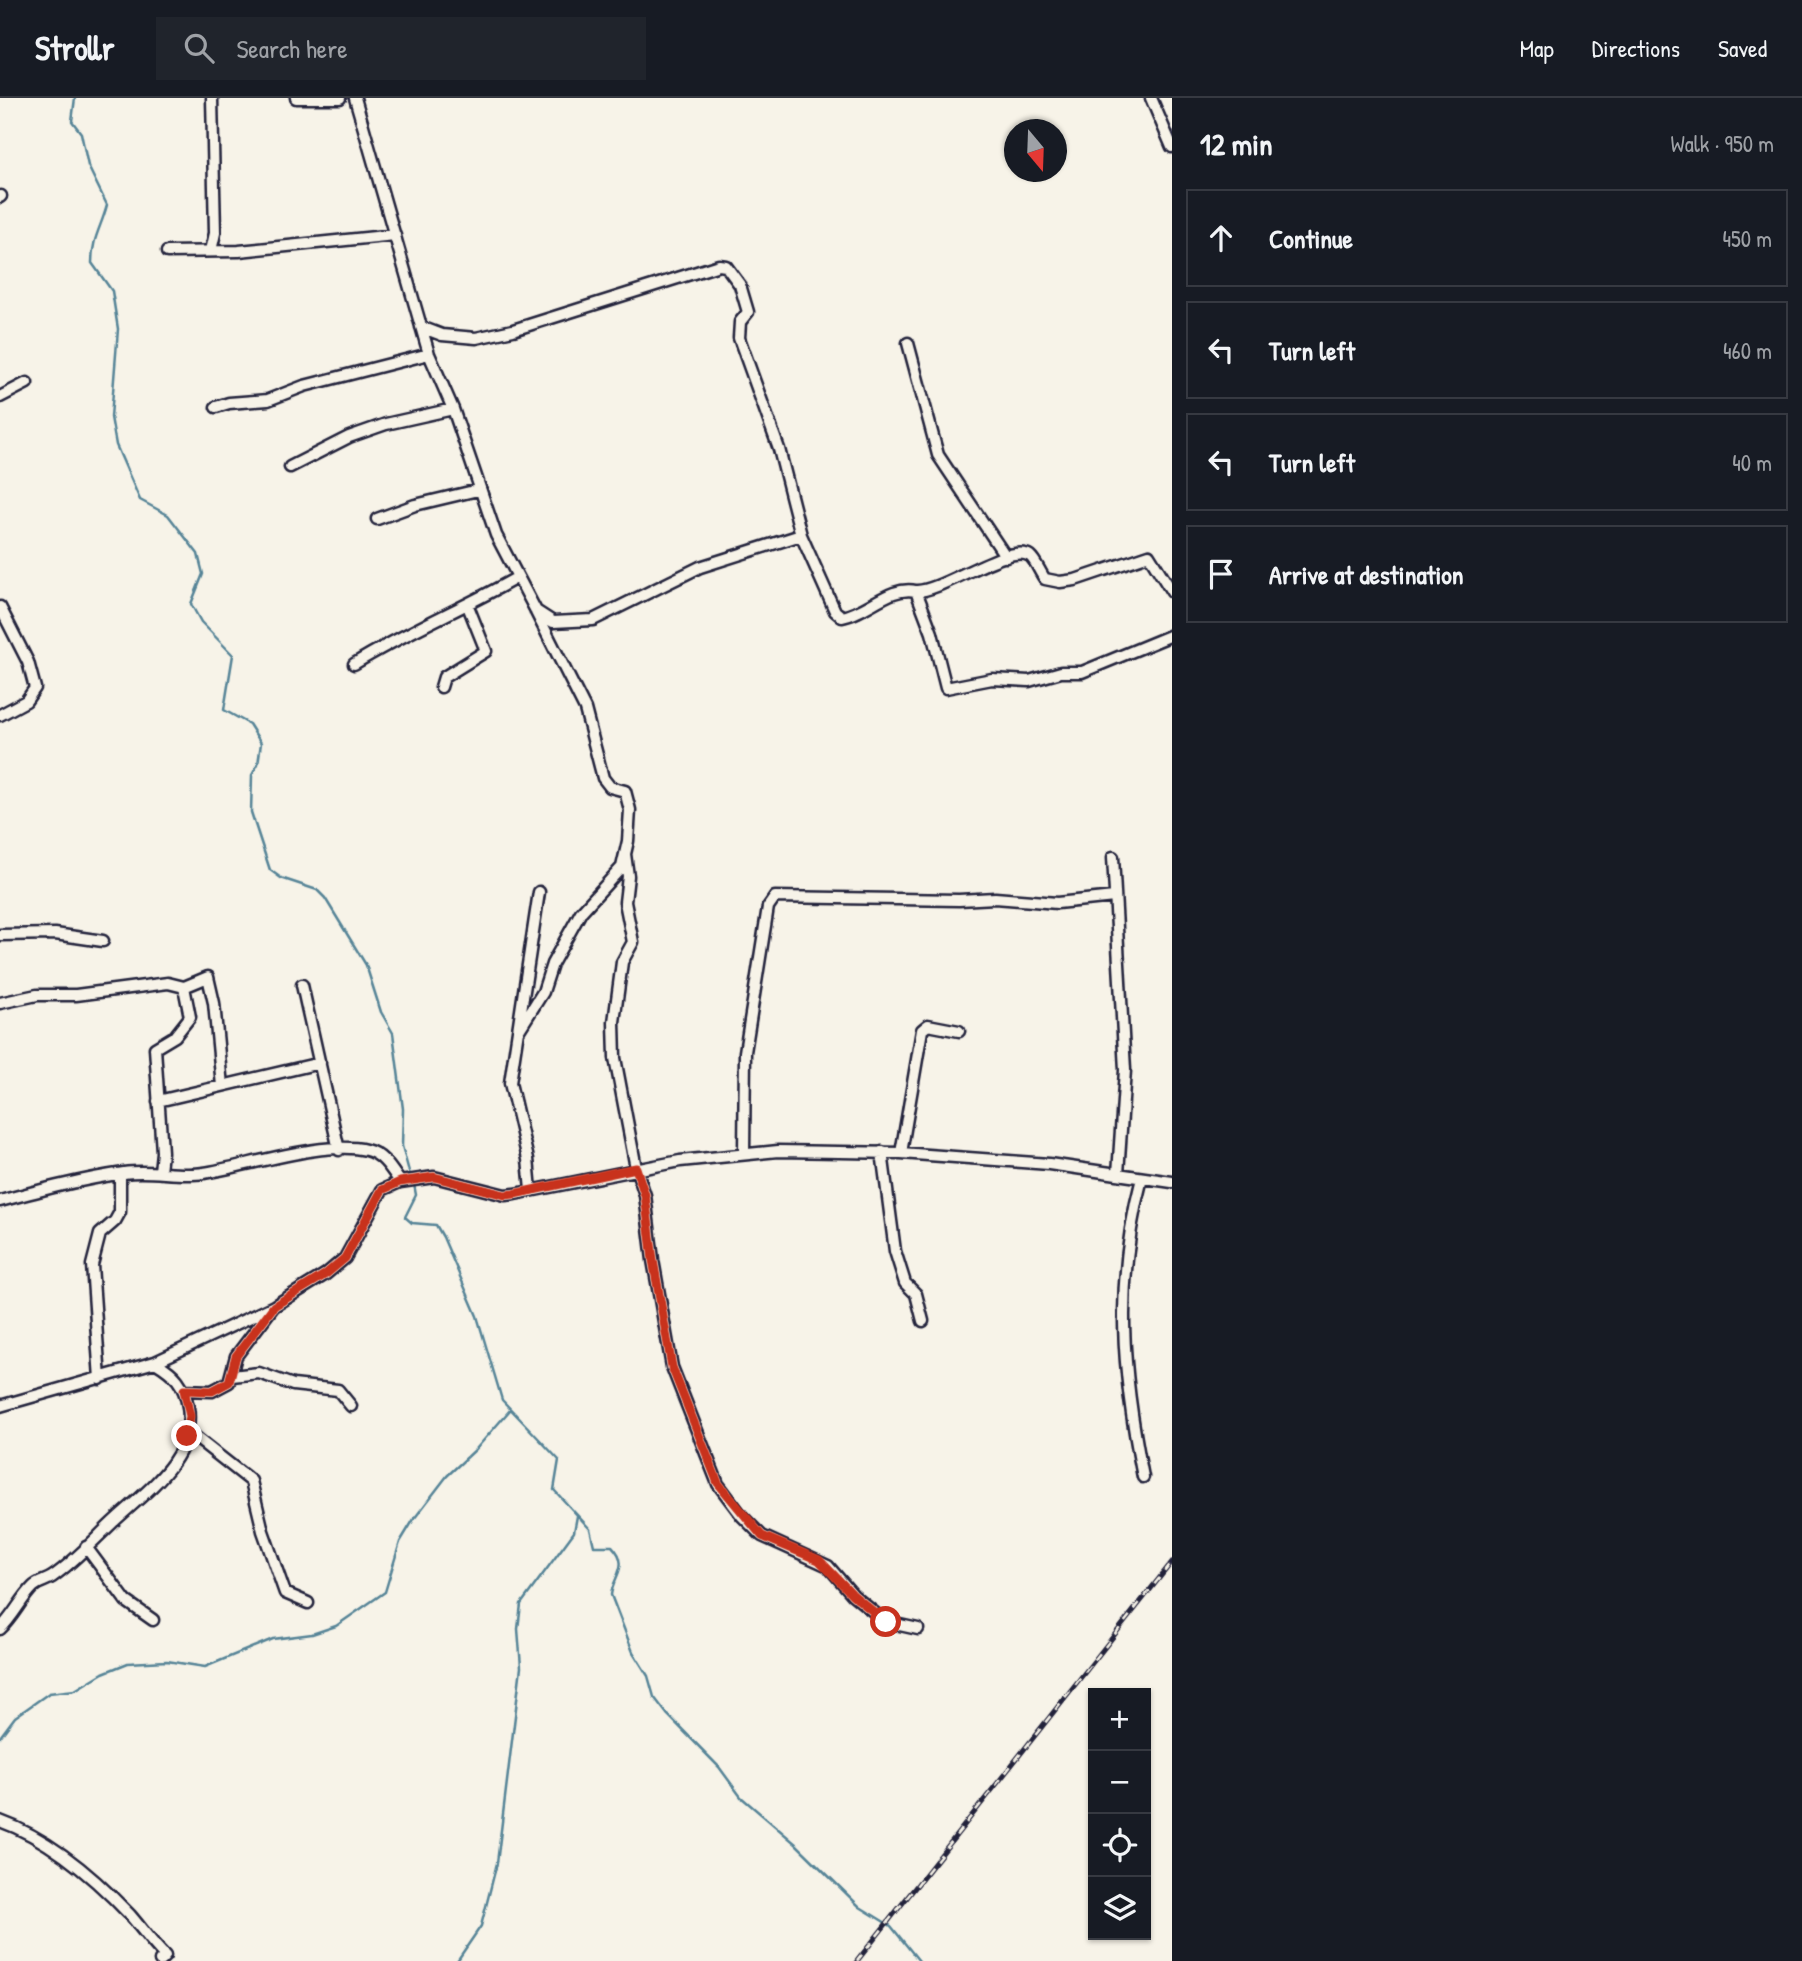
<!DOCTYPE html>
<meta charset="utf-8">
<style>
body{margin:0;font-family:"Patrick Hand",sans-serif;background:#20242c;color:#f1f3f6}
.controls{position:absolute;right:21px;bottom:21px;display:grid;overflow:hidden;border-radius:0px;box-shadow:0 2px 5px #0004}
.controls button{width:63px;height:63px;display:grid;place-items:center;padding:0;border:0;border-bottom:2px solid #363941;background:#171b24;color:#f1f3f6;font:35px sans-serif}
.compass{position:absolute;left:1004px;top:21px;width:63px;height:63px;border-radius:50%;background:#171b24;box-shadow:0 2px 5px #0004;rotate:161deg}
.stop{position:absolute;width:21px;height:21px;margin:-16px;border:5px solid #c8321e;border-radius:50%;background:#fff}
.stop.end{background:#c8321e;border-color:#fff;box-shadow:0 2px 7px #0008}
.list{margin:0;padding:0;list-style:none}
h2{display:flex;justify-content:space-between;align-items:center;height:91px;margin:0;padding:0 28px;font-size:30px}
h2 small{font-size:23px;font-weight:400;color:#9ea1a6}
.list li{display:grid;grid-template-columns:46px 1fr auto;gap:21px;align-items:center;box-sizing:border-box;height:98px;margin:0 14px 14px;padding:0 14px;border:2px solid #363941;border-radius:0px}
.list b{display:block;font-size:26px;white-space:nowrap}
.list em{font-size:23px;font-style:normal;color:#9ea1a6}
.icon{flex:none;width:38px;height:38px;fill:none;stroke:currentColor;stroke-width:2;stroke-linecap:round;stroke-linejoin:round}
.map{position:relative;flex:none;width:1172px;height:1863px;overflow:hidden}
header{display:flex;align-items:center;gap:42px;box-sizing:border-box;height:98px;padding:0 35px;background:#171b24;border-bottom:2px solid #363941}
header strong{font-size:33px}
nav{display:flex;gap:38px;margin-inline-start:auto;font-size:24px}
.search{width:490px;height:63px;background:#20242c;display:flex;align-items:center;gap:18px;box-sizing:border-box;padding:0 24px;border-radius:0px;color:#9ea1a6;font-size:26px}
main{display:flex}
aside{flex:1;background:#171b24}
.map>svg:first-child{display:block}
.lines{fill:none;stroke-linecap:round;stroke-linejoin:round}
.stream{stroke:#568497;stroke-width:2.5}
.street-casing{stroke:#22223b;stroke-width:15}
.street{stroke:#f7f3e8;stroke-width:10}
.rail-casing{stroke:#22223b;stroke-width:5}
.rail{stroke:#f7f3e8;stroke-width:2.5;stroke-dasharray:8;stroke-linecap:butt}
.route{stroke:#c8321e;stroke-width:9}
</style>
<header>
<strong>Strollr</strong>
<div class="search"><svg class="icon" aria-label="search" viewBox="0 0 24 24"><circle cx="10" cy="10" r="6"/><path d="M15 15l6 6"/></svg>Search here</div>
<nav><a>Map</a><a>Directions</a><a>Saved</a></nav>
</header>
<main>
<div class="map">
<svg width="1172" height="1863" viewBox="0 0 1172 1863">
<rect width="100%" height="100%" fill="#f7f3e8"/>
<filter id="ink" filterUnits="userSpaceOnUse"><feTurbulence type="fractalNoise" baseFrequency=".0143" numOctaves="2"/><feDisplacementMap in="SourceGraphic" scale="14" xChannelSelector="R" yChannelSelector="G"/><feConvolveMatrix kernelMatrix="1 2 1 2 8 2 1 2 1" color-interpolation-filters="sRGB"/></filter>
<g filter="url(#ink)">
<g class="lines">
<path class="stream" d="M75,0l-3,23 9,12 7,33 19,39c-6,23 -15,33 -15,58l20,28 6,38 -7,88 5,28 24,55 28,15 30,39 5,20 -12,30 10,18 32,33 -9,55 25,14 12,19 -3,21 -6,11 -1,37 19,58 11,8 36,12 8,8 41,67 15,47 12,21 10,76 -1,37 9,33
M414,1086l2,11 -11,22 7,6 24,2 7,12 34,79 25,84 57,60 -5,30 36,39 4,17h18c19,19 1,30 -1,49l22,57 15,24 6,21 13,17 52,53 22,30 56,48 63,62 31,19 28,35
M0,1639l15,-20 34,-24 26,-3 28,-17 25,-10 39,-2 38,6 68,-28 39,-5 24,-8 49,-34 15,-50 14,-23 33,-43 29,-27 34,-39
M457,1863l24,-35 16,-63 24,-196 -3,-38 3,-25 53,-72 3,-16"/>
<defs>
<path id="street" d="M296,0h44
M355,0l74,256 24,55 43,126 40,76 17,11 40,-2 107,-53 101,-32
M1151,0l21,49
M0,99l1,-1
M211,153l4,-18 -3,-135
M167,154l72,-1 156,-16
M421,229l21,8 34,3 37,-8 206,-65 7,1 14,19 8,27 -8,10 -1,16 40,111 22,86 34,76 7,6c25,-4 48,-32 74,-26l16,42 14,55 46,-9 37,2 32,-9h21l90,-37
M908,245l30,112 68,102
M0,299l27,-14
M216,309l13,-4 39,-3 36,-14 125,-32
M290,369l59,-30 37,-13 67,-15
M377,421l38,-14 63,-15
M916,493c26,1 93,-49 114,-35 6,5 10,17 15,23l15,3 15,-2 74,-25 23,37
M0,509l28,55 7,26 -9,13 -26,14
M354,566c53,-33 110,-56 164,-87
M441,589l3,-10 42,-26 -18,-45
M625,756l3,22 -3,26 8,40 -11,20 -8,60 1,36 21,110 9,27 8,65 19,107 46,117 24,32 20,20 66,30 25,29 33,27 32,7
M1113,759l12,213 -7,104
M0,837l55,-1 48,7
M302,887l37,165
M0,905l37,-8h39l92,-12 16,4 24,-10 6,26 8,83
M519,932l24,-38 9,-28 29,-52 41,-45 6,-26 2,-31 -5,-19 -15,-4 -7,-9 -18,-69 -49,-97
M158,1003l162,-38
M882,1054l13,99 10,32 11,11 7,27
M901,1055l21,-123 6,-5 31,6
M744,1056l1,-102 23,-145 7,-10 184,3 36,-2 62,5 57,-6
M160,1073l2,-19 -7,-104 20,-12 15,-19 -6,-30
M1142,1080c-28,105 -20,194 1,299
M531,1092l-3,-31 -18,-76 29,-191
M0,1103c41,-11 82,-22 124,-28 27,-4 54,4 80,0 44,-7 121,-33 162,-23 17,4 25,19 34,32
M232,1278l27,-3 34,12 45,5 13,16
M100,1281l-8,-114 8,-31 15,-13 5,-9v-38
M184,1292l28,1 17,-9 7,-26 38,-50
M0,1308l155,-44 119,-56 52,-32 19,-16 37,-68 18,-8 34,-5 71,18 10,-1 165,-33 98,-10 123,2 148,11 123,18
M187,1338l8,1 56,44 12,50 22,62 23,10
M86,1449l40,54 27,19
M0,1531c13,-12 21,-30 33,-42 5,-5 13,-6 19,-10 22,-15 41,-36 60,-54 33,-31 84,-65 76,-116 -4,-24 -13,-33 -33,-45
M0,1723c48,17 95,57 130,94 12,14 22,28 35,41l-5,5"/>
</defs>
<use href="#street" class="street-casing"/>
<use href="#street" class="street"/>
<defs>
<path id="rail" d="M857,1863l315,-399"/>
</defs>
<use href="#rail" class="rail-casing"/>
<use href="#rail" class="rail"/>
</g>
</g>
<g class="lines" filter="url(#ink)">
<path class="route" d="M187,1338l3,-20 -6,-26 28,1 17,-9 7,-26 38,-50 52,-32 19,-16 37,-68 18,-8 34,-5 71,18 9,-1 122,-26 9,27 8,65 19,107 46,116 44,53 57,24 34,35 33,27"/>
</g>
</svg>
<div class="controls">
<button>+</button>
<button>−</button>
<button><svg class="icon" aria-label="locate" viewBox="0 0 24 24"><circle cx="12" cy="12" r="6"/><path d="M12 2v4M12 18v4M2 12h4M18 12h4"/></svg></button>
<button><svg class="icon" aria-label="layers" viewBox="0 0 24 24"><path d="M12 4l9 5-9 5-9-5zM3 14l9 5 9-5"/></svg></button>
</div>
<svg class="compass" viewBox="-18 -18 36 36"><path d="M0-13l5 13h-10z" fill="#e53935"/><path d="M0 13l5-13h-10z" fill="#9ea1a6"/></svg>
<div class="stop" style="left:886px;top:1524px"></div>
<div class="stop end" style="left:187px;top:1338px"></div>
</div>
<aside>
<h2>12 min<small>Walk · 950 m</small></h2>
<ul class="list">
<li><svg class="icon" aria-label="ahead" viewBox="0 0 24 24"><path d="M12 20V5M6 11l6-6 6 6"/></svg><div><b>Continue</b></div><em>450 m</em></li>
<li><svg class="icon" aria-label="left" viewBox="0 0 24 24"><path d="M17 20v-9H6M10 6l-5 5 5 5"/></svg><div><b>Turn left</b></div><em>460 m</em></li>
<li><svg class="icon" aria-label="left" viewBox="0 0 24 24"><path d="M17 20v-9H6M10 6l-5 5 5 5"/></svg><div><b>Turn left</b></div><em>40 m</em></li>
<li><svg class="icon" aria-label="arrive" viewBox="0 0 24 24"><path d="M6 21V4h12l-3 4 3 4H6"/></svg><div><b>Arrive at destination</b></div></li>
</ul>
</aside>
</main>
